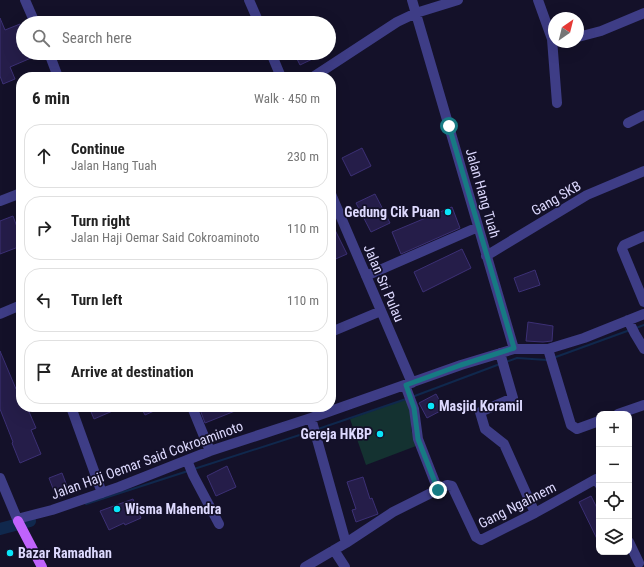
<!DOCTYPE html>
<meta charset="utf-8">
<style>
body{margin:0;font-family:"Roboto Condensed",sans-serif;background:#f2f2f2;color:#222}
.controls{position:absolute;right:12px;bottom:12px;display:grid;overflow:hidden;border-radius:8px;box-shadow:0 4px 16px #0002}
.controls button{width:36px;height:36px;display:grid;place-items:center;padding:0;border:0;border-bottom:1px solid #e0e0e0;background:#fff;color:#222;font:20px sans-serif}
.compass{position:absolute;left:548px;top:12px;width:36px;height:36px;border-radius:50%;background:#fff;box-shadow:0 4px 16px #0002;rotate:35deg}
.stop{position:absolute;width:12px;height:12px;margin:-9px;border:3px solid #177a83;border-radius:50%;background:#fff}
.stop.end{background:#177a83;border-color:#fff;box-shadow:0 1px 4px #0008}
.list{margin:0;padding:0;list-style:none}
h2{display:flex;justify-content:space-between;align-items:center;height:52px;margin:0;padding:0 16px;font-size:17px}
h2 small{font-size:13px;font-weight:400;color:#767676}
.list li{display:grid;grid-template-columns:26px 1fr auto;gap:12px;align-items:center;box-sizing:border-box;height:64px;margin:0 8px 8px;padding:0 8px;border:1px solid #e0e0e0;border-radius:16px}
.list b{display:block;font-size:15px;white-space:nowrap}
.list p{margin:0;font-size:13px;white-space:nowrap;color:#767676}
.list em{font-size:13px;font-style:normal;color:#767676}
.icon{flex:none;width:22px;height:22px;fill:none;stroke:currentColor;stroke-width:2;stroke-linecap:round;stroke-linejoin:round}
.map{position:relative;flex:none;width:644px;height:567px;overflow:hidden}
.search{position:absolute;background:#fff;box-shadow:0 4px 16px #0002;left:16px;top:16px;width:320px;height:44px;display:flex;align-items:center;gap:10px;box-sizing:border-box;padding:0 14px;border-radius:22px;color:#767676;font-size:15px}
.panel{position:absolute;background:#fff;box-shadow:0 4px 16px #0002;left:16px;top:72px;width:320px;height:340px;border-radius:16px}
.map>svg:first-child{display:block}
.green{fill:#143231}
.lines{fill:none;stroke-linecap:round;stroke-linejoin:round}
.stream{stroke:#10284d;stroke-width:2}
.river{stroke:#10284d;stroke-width:12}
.building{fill:#251d49;stroke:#3c3075}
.minor{stroke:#3e3d86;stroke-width:10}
.major{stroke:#c063fc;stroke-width:10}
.route{stroke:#177a83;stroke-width:5}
.poi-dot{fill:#09e6fa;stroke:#141129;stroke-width:1.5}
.labels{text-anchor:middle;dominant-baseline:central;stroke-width:3.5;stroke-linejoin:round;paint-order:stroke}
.street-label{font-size:14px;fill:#ddd9fe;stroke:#141129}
.poi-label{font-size:14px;font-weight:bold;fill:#ddd9fe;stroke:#141129;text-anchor:start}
</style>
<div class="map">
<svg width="644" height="567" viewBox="0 0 644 567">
<rect width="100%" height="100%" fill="#141129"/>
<path class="green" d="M407,398l5,12 -1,19 5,17 -50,19 -16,-46z"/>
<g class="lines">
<path class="stream" d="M636,328l8,-3
M553,358l77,-28
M506,362l11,-4 30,2
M412,397l88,-33
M318,429l88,-30
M194,469l118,-38
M86,504l102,-33"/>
<path class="river" d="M0,529l30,-8"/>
</g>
<path class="building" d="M0,18l5,12 15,-6 1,6 2,-1v24h6l2,5 -21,9 5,12 -12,5 -3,-8z
M294,53h31l-25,12z
M362,148l9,18 -20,10 -9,-18z
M375,194l15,29 -19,9 -15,-29z
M452,207l8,21 -59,26 -9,-22z
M13,216l8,22v8l-21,8v-33z
M335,230l12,24 -16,7v-29z
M462,249l9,19 -48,24 -9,-20z
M535,270l5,15 -21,7 -5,-14z
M528,322l25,4 -1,15 -9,1 -17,-1z
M0,351l16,38 3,-2 2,4v16h6l9,21 -5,2 10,24 -21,9 -8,-20 1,-1 -13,-33z
M436,394l8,15 -17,9 -8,-15z
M89,407h33l-28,12z
M141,407h22l-18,8z
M199,407h46l-40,16z
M227,466l9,21 -20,9 -9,-20z
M62,473l8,21 -13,5 -8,-21z
M363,477l7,22 2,-1 6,16 -22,8 -4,-12 4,-1 -9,-27z
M591,496l8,16v31l-20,-41z
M133,499l8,19 -16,7 -1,-2 -15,7 -9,-19z"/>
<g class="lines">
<path class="minor" d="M25,0l10,23
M249,0l10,23
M412,0l102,349
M538,0l14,39 5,64
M578,37l23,-6 43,-18
M49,53l9,24
M271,53l10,24
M313,77l84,-55 19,-9 42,-13
M628,123l16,-8
M331,194l81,189
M0,201l21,-8
M644,236l-20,9 -2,4 22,53
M486,256l101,-61 57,-24
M366,276l112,-49
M0,314l21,-9
M628,320l7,14 9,15
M331,332l50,-21
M548,349l23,76 6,4 22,-8
M500,353l13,45 -33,14 5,17 19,15 31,69
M405,385l9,24 4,30 20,51
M71,407l31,86
M192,407l18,44
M618,414l26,-9
M311,418l35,125
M187,460l6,15 26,49
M0,478l18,43
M17,519l35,-9 67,-23 91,-36 101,-33 150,-53 53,-16h34l36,-11 60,-24
M629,542l10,21
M334,550l11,17
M305,567l41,-24 47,-31 54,-27 5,1 24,51 5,3 54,-27 61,-34 3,5"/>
<path class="major" d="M18,521l24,46"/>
</g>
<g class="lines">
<path class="route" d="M438,490l-20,-51 -4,-31 -8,-23 55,-20 53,-17 -65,-222"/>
</g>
<g class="poi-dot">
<circle cx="448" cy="212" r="4"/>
<circle cx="431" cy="406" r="4"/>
<circle cx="380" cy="434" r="4"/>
<circle cx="117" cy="509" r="4"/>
<circle cx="10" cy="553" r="4"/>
</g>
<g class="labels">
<g class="street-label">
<text transform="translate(483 193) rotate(74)">Jalan Hang Tuah</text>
<text transform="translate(556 198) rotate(-30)">Gang SKB</text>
<text transform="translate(384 283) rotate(67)">Jalan Sri Pulau</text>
<text transform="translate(147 460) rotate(-20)">Jalan Haji Oemar Said Cokroaminoto</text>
<text transform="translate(517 505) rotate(-27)">Gang Ngahnem</text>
</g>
<g class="poi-label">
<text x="440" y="212" text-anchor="end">Gedung Cik Puan</text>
<text x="439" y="406">Masjid Koramil</text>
<text x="372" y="434" text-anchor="end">Gereja HKBP</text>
<text x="125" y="509">Wisma Mahendra</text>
<text x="18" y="553">Bazar Ramadhan</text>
</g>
</g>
</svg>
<div class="controls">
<button>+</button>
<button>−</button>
<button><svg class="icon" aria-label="locate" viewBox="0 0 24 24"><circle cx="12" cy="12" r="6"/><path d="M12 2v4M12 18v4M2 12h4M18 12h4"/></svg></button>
<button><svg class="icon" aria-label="layers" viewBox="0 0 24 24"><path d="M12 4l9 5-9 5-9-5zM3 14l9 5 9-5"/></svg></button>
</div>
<svg class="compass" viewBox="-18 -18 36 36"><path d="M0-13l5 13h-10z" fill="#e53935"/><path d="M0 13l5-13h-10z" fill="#767676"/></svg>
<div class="stop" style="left:449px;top:126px"></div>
<div class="stop end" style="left:438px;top:490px"></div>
<div class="search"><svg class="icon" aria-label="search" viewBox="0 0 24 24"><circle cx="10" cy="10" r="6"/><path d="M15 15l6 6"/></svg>Search here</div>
<section class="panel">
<h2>6 min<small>Walk · 450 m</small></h2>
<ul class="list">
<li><svg class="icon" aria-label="ahead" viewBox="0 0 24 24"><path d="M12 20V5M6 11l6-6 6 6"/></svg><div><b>Continue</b><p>Jalan Hang Tuah</p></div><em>230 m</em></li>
<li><svg class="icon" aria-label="right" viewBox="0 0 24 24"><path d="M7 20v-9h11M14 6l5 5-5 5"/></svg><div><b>Turn right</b><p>Jalan Haji Oemar Said Cokroaminoto</p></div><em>110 m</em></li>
<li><svg class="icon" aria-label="left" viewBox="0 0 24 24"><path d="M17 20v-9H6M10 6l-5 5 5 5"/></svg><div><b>Turn left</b></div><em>110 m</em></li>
<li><svg class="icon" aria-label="arrive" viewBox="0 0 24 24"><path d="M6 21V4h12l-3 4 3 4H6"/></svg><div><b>Arrive at destination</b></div></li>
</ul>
</section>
</div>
